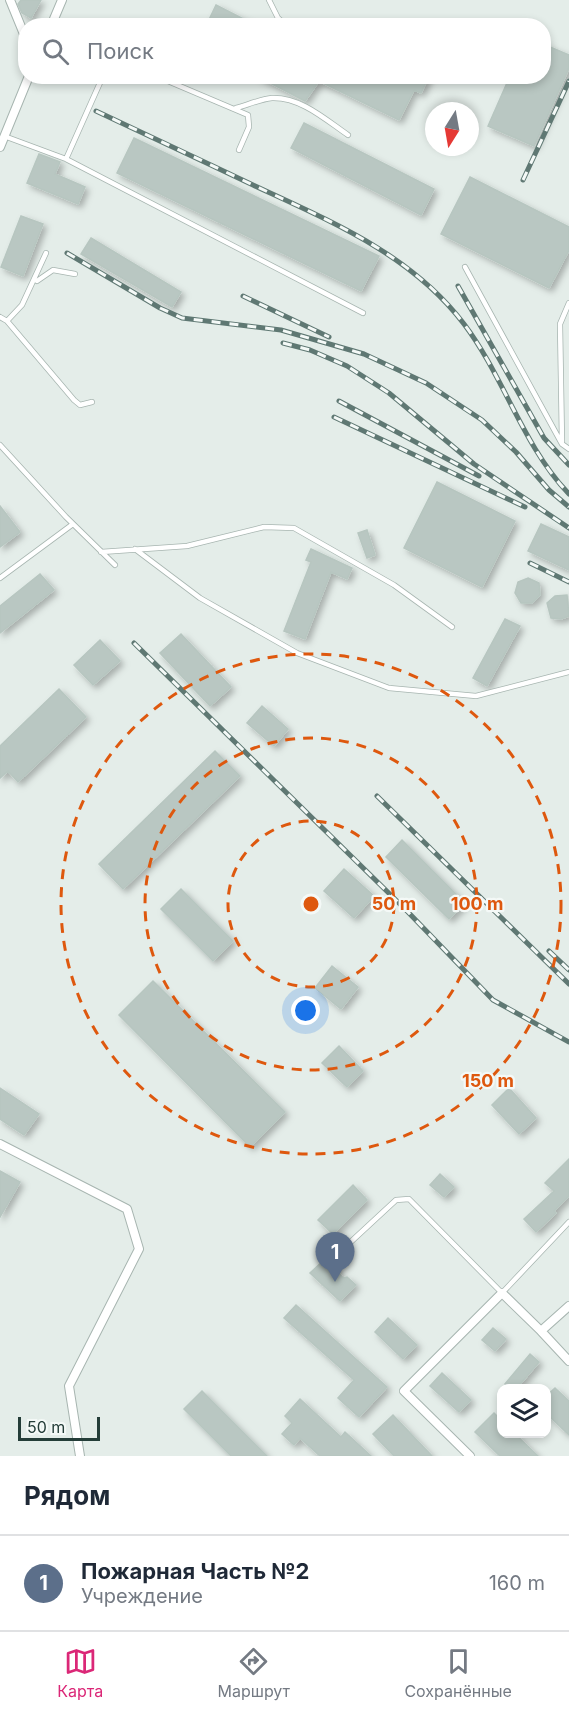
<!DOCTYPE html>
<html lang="ru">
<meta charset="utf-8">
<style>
body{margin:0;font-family:Inter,sans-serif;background:#f2f2f3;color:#1f2937}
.controls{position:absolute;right:18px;bottom:18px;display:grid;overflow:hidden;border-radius:12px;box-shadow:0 3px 9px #0003}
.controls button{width:54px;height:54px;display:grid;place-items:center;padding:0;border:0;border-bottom:2px solid #e0e1e3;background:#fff;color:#1f2937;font:30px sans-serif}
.compass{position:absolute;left:425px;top:102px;width:54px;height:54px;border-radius:50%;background:#fff;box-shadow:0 3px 9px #0003;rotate:191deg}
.scale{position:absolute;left:18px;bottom:15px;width:82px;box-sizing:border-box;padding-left:6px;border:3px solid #243d38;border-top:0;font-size:16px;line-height:21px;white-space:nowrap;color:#243d38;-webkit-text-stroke:4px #f4f9f7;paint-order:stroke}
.you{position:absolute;left:306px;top:1011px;width:21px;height:21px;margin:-15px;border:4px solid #fff;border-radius:50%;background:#1a73e8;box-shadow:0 0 0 9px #1a73e833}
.badge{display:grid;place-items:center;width:39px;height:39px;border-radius:50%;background:#db2777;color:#fff;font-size:20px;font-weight:700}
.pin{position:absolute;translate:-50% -50px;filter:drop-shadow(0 2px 3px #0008)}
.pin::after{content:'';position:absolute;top:32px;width:21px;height:18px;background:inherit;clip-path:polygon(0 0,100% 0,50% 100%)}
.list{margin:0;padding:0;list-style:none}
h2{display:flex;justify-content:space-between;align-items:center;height:78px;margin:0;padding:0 24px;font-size:26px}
h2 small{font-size:20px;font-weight:400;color:#747a83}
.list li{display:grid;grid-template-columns:39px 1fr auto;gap:18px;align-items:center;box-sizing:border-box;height:96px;padding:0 24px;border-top:2px solid #e0e1e3}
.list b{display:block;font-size:22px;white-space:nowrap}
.list p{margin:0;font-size:20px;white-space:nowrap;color:#747a83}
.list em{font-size:20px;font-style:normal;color:#747a83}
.icon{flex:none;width:33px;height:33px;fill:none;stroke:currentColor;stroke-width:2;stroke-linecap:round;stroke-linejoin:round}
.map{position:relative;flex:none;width:569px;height:1456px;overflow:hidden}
.search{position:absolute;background:#fff;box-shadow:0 3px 9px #0003;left:18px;right:18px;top:18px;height:66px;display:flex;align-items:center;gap:15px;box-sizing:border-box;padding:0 21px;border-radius:24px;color:#747a83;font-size:22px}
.sheet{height:174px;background:#fff}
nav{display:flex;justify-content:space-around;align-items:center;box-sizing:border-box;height:84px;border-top:2px solid #e0e1e3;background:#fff;font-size:16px;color:#747a83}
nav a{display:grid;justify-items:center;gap:3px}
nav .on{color:#db2777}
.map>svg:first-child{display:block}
.building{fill:#b9c7c2;stroke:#b7c6c0;stroke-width:1.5;filter:url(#shadow)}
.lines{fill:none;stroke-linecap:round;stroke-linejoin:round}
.service-casing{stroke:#a7b5b0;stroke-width:6}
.minor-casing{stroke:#a7b5b0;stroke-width:10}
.service{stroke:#fff;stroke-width:4.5}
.minor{stroke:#fff;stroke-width:8}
.rail-casing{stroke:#5f7873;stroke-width:5}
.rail{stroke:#f4f9f7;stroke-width:3;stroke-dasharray:9;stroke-linecap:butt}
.ring{fill:none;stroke:#de580e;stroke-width:3;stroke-dasharray:10 8}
.centre{fill:#de580e;stroke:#f4f9f7;stroke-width:3}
.ring-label{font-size:18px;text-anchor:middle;font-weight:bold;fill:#de580e;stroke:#f4f9f7;stroke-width:4.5;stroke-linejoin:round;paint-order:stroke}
</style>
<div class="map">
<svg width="569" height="1456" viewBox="0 0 569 1456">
<defs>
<filter id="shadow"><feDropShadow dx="3.5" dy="3.5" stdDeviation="3" flood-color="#0004"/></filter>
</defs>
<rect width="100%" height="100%" fill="#e4ede9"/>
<path class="building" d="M21,0h20l-10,18 -9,-5 -4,-9z
M216,5l41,21h-51z
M543,44l26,11v13l-35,78 -46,-20 22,-50h33z
M257,76h172l-8,17 -7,-3 -15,30 -80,-39 -14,20z
M304,123l130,66 -13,26 -130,-67z
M134,138l245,118 -18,35 -244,-118z
M39,154l21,8 -5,12 30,13 -7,17 -51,-21z
M470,177l99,50v23l-20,38 -108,-54z
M21,216l22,8 -20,52 -22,-9z
M91,238l90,54 -9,15 -91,-53z
M437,482l78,39 -33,66 -78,-39z
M0,506l20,26 -20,15z
M541,524l28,13v33l-41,-19z
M367,530l8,25 -8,3 -9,-25z
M311,549l41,19 -5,11 -16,-7 -26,67 -21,-8 27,-69 -5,-2z
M40,574l14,16 -54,43v-27z
M528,578l11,5 1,12 -8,8h-11l-6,-10 3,-11z
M567,595l2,21 -8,3 -10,-1 -4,-15 8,-7z
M505,619l15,7 -33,60 -14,-8z
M181,634l50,53 -21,19 -50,-53z
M100,640l20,21 -27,24 -19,-20z
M59,689l27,28 -68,65 -10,-11 -8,7v-32z
M262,706l26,23 -14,17 -27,-23z
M215,751l25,25 -117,113 -24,-25z
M402,840l63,63 -16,16 -63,-62z
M344,869l30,27 -20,22 -30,-27z
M181,889l52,52 -20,20 -52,-52z
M332,966l26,21 -17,22 -26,-21z
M153,981l132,131 -35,35 -131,-132z
M339,1046l24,25 -16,16 -25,-24z
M0,1088l39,26 -15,21 -24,-16z
M509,1088l27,30 -17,16 -27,-29z
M569,1159v37l-15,15 2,2 -20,19 -12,-13 30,-28 -9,-8z
M0,1171l20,11 -20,35z
M440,1174l14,13 -10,10 -14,-12z
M353,1185l14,15 -34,34 -15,-14z
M324,1260l6,2 13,16 4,-1 9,8 -16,16 -30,-28z
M296,1305l91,82 -28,30 -21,-19 16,-18 -70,-62z
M388,1318l29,27 -14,14 -28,-27z
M493,1328l13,11 -11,12 -13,-11z
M530,1354l9,8 -23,27h-5l-6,-5z
M442,1373l29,27 -12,12 -29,-26z
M555,1388l14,13v34l-23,-22v-17z
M202,1391l65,65h-36l-47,-47z
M300,1399l41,38 4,-5 26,24h-51l-20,-18 -6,7 -12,-11 10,-11 -7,-7z
M494,1413l7,7v14h14l23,22h-38l-25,-24z
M393,1415l39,41h-38l-21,-22z"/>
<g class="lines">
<defs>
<path id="service" d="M269,0l9,18 9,8
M156,76l92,39 1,12 -10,23
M236,108c11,-3 25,-9 36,-10 29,-1 54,22 76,37
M4,136l62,23 297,154
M66,159l37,-83
M465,267l97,177 7,5
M37,281l16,-11 22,4
M0,317l7,4 67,79 6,5 12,-3
M7,321l15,-16 24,-52
M562,442l-2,-118 9,-21
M0,445l66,72 49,48
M135,549l65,49 97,55 92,35 87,8 93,-24
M101,552l86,-6 77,-19 30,1 100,57 58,42
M0,578l73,-54
M342,1250l54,-50 13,-1 93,94 67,-71"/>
<path id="minor" d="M10,0l16,39
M51,26l11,-26
M0,147l29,-71
M0,1144l127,65 12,40 -70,137 11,70
M541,1331l28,30
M470,1456l-66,-65 98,-98 39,38 28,-25"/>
</defs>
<use href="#service" class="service-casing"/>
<use href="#minor" class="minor-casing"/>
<use href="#service" class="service"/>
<use href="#minor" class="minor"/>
<defs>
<path id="rail" d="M96,111c53,25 105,49 157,74 77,36 158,69 211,139 40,53 59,122 105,170
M523,180l46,-99
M67,253l93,55 22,10 99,12 83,24 62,29 56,37 34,32 33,38 20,17
M458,286l86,152 25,27
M243,296l86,41
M283,343l27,7 37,16 42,27 85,71 95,64
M339,401l140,75
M334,417l191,90
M530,563l39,19
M134,643l272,267 87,90 76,42
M377,796l192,188
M549,951l20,19"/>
</defs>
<use href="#rail" class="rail-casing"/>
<use href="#rail" class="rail"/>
</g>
<g class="ring">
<circle cx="311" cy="904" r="83"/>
<circle cx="311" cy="904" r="166"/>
<circle cx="311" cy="904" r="250"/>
</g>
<circle cx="311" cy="904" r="9" class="centre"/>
<g class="ring-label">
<text x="394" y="910">50 m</text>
<text x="477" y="910">100 m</text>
<text x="488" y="1087">150 m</text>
</g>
</svg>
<div class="controls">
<button><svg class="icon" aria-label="layers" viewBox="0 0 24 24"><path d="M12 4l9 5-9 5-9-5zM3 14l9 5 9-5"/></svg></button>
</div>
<svg class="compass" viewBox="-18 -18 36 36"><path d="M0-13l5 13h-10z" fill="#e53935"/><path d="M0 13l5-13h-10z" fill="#747a83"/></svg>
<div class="scale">50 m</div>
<div class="you"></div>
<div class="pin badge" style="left:335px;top:1282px;background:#5c6f8a">1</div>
<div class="search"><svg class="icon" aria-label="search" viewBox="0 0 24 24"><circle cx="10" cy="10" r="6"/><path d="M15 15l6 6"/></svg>Поиск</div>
</div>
<section class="sheet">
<h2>Рядом<small></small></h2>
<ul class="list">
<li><span class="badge" style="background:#5c6f8a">1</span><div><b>Пожарная Часть №2</b><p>Учреждение</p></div><em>160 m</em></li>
</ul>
</section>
<nav>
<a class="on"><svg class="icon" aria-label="map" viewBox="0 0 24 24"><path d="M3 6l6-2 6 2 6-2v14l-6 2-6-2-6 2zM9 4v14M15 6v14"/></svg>Карта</a>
<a><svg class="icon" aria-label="directions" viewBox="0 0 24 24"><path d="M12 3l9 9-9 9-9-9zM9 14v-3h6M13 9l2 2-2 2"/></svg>Маршрут</a>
<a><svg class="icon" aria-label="saved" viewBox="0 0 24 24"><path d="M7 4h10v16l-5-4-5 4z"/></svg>Сохранённые</a>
</nav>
